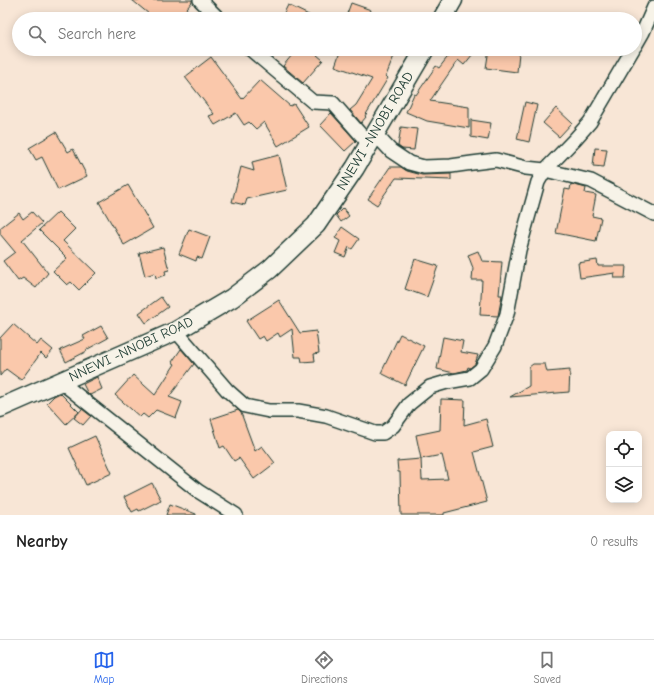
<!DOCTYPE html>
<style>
body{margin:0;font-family:"Comic Neue",sans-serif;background:#f2f2f2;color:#222}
.controls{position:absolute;right:12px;bottom:12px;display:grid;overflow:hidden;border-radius:8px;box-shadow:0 2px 10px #0003}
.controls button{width:36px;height:36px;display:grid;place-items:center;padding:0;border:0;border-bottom:1px solid #e0e0e0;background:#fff;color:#222;font:20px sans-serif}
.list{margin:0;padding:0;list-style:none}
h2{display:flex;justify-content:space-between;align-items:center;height:52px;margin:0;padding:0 16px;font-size:17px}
h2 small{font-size:13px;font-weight:400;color:#767676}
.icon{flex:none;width:22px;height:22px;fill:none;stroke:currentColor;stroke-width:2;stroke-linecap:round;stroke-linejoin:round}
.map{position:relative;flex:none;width:654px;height:515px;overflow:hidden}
.search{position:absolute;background:#fff;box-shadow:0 2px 10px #0003;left:12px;right:12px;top:12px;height:44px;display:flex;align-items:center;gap:10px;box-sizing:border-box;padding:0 14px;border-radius:22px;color:#767676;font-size:15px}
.sheet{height:124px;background:#fff}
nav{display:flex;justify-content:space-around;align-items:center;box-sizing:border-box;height:56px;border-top:1px solid #e0e0e0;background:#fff;font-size:11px;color:#767676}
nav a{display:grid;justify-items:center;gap:2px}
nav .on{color:#2563eb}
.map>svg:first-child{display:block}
.building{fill:#fac8ab;stroke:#1f3d34}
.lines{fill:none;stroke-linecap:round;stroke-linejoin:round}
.street-casing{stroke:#1f3d34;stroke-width:16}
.secondary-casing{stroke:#1f3d34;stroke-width:21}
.street{stroke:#f7f3e8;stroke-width:13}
.secondary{stroke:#f7f3e8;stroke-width:18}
.labels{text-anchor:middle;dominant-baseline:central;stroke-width:3;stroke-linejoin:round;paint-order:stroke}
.street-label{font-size:14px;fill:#1f3d34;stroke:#f7f3e8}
</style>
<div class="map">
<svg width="654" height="515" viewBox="0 0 654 515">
<rect width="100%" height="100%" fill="#f8e6d6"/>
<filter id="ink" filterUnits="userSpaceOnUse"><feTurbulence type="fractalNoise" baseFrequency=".025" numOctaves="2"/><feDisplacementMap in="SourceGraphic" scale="8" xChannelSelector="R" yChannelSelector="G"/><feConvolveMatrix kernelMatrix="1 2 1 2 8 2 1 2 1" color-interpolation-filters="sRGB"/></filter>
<g filter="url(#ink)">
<path class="building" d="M132,0h60v2l-14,17h-23z
M351,3l20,7 -3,9h-23z
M288,5l29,14h-36z
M297,49h13l13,11 -20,23 -20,-17z
M341,49h26l9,3 1,-2 17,6 -8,20 2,2 -23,38 1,1 -5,6 -11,-13 6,-5 16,-26 -37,-13z
M454,49h23l-13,16 -6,-5 -28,41 39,6v21l-42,-7 -21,-9 8,-18 2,1 20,-29 3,2z
M489,49l30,4 -2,19 -31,-4z
M211,57l31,42 18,-19 30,26 4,-2 15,23 -31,19 -14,-24 -8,7 -7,-7 -5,3 -8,-12 -21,12 -6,-9 5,-2 -29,-37z
M525,102l12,3 -8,37 -12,-3z
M556,108l16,15 -13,14 -16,-14z
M331,113l25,28 -11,10 -25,-26z
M471,120l20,3 -3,17 -17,-3z
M401,127l16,2 -3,21 -12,-1 -4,-3z
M56,132l12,20 5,-3 14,27 -29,14 -16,-33 -6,3 -7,-12z
M595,148l12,1 -3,18 -11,-1z
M279,155l8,35 -40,9 -2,6 -13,-3 9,-35 13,4 -2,-9z
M390,167h11l6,4 15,4 29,-1v6l-55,-2 -19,27 -9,-6z
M571,184l15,4 -1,5 11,2 -4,21 9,2 -5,23 -40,-8 9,-44 5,1z
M128,185l25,43 -29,17 -25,-43z
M343,208l6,8 -8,6 -5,-7z
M32,212l10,11 -20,17 26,33 -12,15 -13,-10 -5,3 -15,-20 12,-9 -15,-18v-6l19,-15 4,6z
M58,212l17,17 -12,12 33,32 -17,17 -8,-8 -4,3 -14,-14 14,-13 -28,-28z
M342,227l17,12 -7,10 -3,-2 -4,10 -10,-4 5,-12 -5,-3z
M189,229l21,8 -8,22 -5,-2 -1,4 -17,-7z
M163,247l6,23 -4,1 1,4 -10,3 -1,-5 -10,3 -6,-23z
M478,251l4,10 20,1 -3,33h3l-4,21 -18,-1 2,-35h-10l1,-12 -5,-13z
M415,259l23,7 -11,31 -22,-8z
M597,260l1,6h28l-1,12h-11l1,-5 -35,5 -2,-15z
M161,297l7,10 -22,16 -7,-10z
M279,300l21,33 16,-2 3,22 -5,1 1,7 -13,1 -1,-5h-6l-3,-28 -12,8 -2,-4 -12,8 -3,-5 -5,3 -12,-18z
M13,324l24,21 4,-5 12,10 -7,8 -5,-5 -20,27 -15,-11 -6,7v-38z
M101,326l7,12 -22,12 1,1 -21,11 -6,-12 25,-11 -2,-3z
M400,334l24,12 -19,39 -24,-12z
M443,337l20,4 -2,11 17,3 -3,9 -5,4 -2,-1 -1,3 -13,3 -17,-4z
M181,349l13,15 -25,33 13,5 -6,16 -20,-8 -8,8 -5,-4 -3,3 -25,-22 18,-20 22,20 20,-31 -3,-2z
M533,364h12l2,8 23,-2 -1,22 -59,5 19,-11v-19z
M97,377l5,12 -12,6 -3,-3 -4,-8z
M60,393l19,19 -13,12 -19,-21 7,-7z
M441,399l24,1 -1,25 22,-6 7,28 -19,5 13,50 -43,11v2h-43l-1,-43h-2l-1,-11 24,-2 1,21 26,-1 -6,-24 -21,4 -5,-24 24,-5z
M82,409l9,7 -8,9 -9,-7z
M238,410l3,3 14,38 7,-5 13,17 -21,16 -15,-21 -5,3 -10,-15 -4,2 -9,-29z
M95,436l17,37 -26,12 -17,-37z
M152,483l9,17 -22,11 -1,-2 -6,3 -8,-15z
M170,504l26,10v1h-30z"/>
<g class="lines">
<defs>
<path id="street" d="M200,0l19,19
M635,46l8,-14 11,-25
M250,49l63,53 20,1 36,41
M375,134l16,17 18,12 15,4 27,-1 21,-3 24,-3 30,8 19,2 46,11 63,33
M176,331l51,59 18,16 24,5h29l28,5 49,17h8l10,-7 16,-22 21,-17 17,-5 23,-4 11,-9 14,-23 12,-32 12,-64 19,-68 7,-12 30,-31 15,-17 43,-73
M61,382l137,109 38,24"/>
<path id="secondary" d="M442,19l11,-19
M0,408l176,-77 56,-33 38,-29 46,-44 39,-57 70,-119"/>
</defs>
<use href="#street" class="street-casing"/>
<use href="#secondary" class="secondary-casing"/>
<use href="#street" class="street"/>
<use href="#secondary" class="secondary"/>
</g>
</g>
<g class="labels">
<g class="street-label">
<text transform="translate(375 131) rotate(-59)">NNEWI -NNOBI ROAD</text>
<text transform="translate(131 349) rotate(-25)">NNEWI -NNOBI ROAD</text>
</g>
</g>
</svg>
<div class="controls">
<button><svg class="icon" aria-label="locate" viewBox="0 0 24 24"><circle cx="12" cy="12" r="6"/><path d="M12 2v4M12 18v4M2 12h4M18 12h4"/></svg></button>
<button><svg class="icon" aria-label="layers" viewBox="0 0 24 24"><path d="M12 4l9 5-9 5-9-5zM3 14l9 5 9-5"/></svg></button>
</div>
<div class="search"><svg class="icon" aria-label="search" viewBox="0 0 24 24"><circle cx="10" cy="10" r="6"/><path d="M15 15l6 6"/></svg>Search here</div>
</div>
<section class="sheet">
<h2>Nearby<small>0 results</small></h2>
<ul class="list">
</ul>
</section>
<nav>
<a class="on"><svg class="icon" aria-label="map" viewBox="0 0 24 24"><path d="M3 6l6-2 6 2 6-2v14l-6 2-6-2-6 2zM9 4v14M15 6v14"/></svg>Map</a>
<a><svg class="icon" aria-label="directions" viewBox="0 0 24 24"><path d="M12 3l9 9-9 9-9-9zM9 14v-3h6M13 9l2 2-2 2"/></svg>Directions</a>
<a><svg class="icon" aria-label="saved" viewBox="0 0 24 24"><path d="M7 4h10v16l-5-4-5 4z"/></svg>Saved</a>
</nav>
